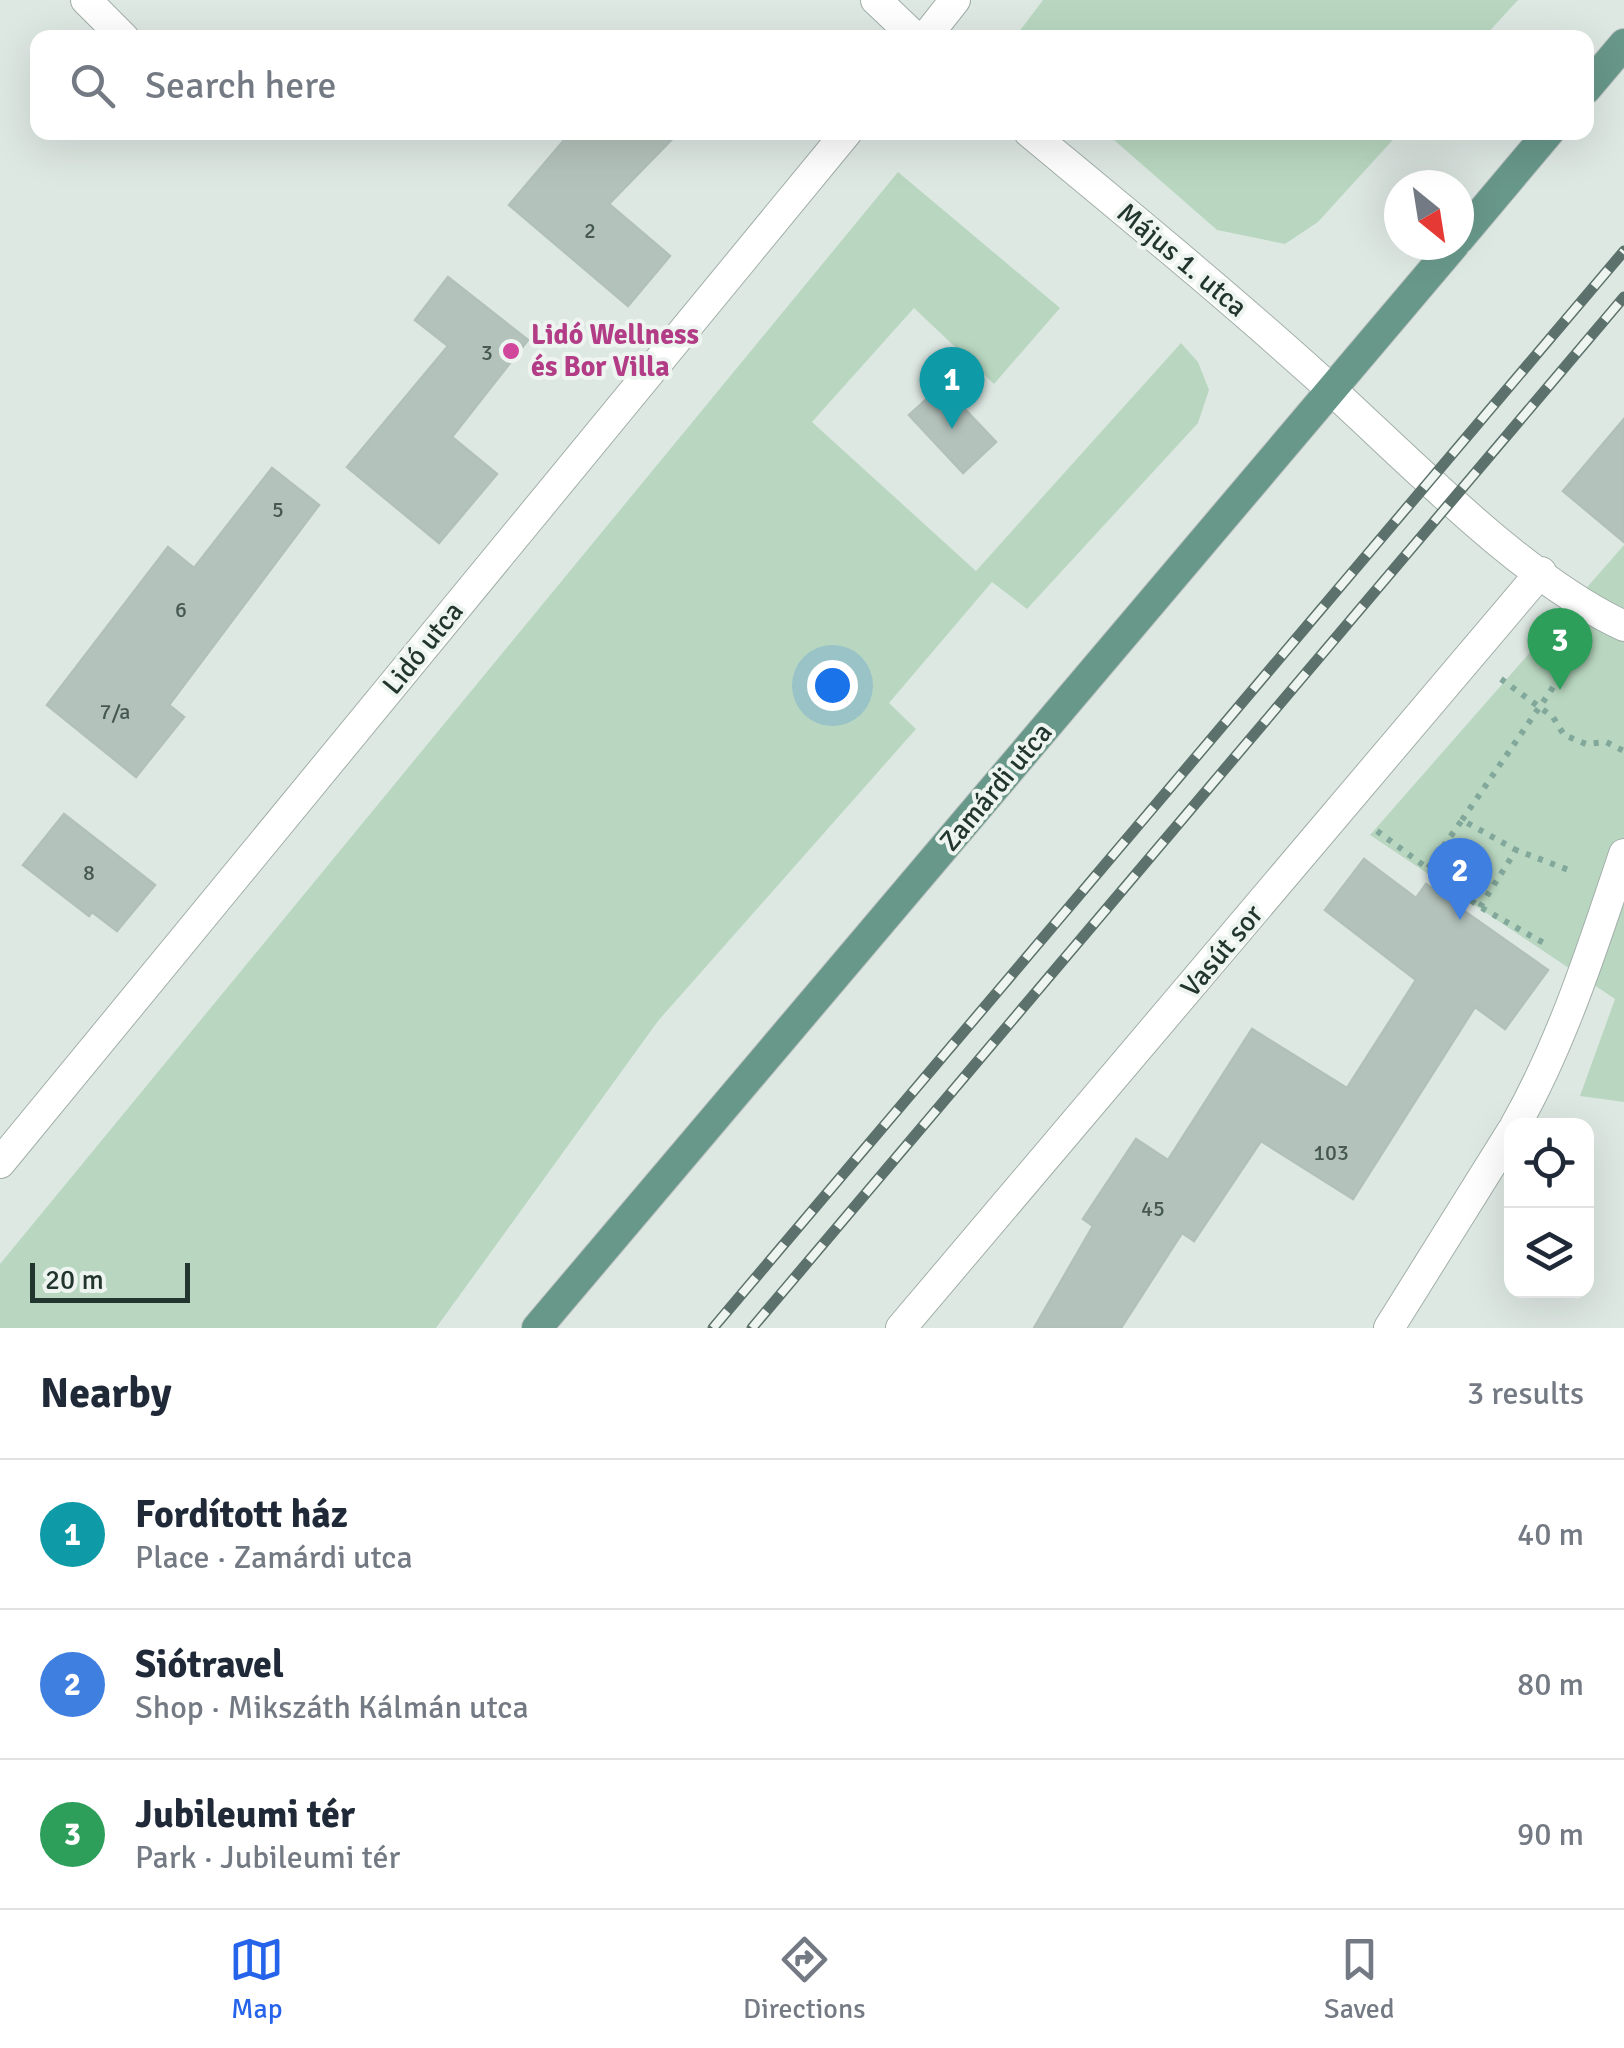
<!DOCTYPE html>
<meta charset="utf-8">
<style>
body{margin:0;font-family:Signika,sans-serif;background:#f2f2f3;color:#1f2937}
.controls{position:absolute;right:30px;bottom:30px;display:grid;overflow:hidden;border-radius:20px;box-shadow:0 10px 40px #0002}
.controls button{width:90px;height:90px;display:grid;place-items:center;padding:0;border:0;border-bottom:2px solid #e0e1e3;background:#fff;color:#1f2937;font:50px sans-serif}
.compass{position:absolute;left:1384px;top:170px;width:90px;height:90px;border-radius:50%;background:#fff;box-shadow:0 10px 40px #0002;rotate:150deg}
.scale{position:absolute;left:30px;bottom:25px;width:160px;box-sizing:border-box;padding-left:10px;border:5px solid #22352f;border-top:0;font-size:28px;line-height:35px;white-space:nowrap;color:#22352f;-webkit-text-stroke:8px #eef5f1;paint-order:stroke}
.you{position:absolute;left:832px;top:685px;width:35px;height:35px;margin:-25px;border:8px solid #fff;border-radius:50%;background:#1a73e8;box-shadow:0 0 0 15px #1a73e833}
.badge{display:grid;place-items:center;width:65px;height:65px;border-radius:50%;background:#2563eb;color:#fff;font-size:32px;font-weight:700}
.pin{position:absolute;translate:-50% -82px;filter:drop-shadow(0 2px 5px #0008)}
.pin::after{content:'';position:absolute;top:52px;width:35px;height:30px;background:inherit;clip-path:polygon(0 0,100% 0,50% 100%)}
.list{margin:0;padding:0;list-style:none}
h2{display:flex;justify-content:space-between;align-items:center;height:130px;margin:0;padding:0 40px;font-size:42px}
h2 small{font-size:32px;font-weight:400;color:#747a83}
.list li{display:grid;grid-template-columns:65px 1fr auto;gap:30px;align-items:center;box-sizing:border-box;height:150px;padding:0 40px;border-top:2px solid #e0e1e3}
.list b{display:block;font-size:38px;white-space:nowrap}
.list p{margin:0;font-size:32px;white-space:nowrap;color:#747a83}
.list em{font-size:32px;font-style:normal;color:#747a83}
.icon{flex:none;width:55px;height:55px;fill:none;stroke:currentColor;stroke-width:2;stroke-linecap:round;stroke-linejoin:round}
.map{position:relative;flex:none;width:1624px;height:1328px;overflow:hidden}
.search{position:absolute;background:#fff;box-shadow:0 10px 40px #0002;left:30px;right:30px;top:30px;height:110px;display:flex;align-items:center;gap:25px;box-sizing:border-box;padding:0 35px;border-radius:20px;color:#747a83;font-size:38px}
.sheet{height:580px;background:#fff}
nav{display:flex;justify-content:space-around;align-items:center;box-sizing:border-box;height:140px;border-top:2px solid #e0e1e3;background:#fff;font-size:28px;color:#747a83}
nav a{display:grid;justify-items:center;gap:5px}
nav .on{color:#2563eb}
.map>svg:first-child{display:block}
.green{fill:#b9d7c0}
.building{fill:#b4c2bc;stroke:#b2c0ba;stroke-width:2.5}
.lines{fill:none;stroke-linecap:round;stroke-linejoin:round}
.minor-casing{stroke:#a2afa9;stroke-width:32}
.major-casing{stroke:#bdc2c1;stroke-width:32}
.path{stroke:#82a89b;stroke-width:6;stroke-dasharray:5 8;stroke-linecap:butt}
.minor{stroke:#fff;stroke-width:30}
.major{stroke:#68988a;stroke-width:30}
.rail-casing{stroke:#5c716b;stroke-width:11}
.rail{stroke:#eef5f1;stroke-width:8;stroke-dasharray:22;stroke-linecap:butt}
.hotel-dot{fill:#d1479c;stroke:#eef5f1;stroke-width:4}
.labels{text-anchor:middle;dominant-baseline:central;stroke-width:8;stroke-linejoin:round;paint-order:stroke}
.number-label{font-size:22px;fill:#465852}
.street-label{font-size:28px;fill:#22352f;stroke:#eef5f1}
.hotel-label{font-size:28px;font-weight:bold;fill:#b23c85;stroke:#eef5f1;text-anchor:start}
</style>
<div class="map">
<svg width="1624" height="1328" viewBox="0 0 1624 1328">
<rect width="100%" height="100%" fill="#dee8e3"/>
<path class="green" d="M1043,0h475l-34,37h-469z
M1106,133h293l-81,89 -33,22 -68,-14z
M898,172l162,136 -66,76 -80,-76 -102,114 164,149 205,-228 17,19 11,28 -11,33 -171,186 -35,-27 -103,121 27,26 -258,292 -222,307h-436v-64z
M1624,545v557l-44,-6 35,-97 -245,-164z"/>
<path class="building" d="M571,132h108l-70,72 61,52 -42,50 -119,-101z
M448,277l80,63 -76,97 45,37 -58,69 -92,-76 101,-121 -33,-26z
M942,385l54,57 -33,31 -54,-58z
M1624,419v123l-61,-51z
M272,468l47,37 -150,200 15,12 -48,60 -89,-72 121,-158 26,21z
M64,814l91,71 -38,46 -25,-19 -3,4 -66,-51z
M1364,859l52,39 10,-14 122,86 -43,59 -30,-22 -122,192 -92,-58 -67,100 -12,-8 -61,95h-87l59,-102 -10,-7 53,-80 32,21 84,-131 95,59 69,-108 -91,-70z"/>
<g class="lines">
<defs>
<path id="minor" d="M86,0l38,38
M876,0l40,38
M925,38l30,-38
M1029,132c100,83 199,164 295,251 85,77 197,195 300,243
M1515,1126c48,-85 78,-180 109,-272
M0,1163l847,-1031
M901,1328l640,-756
M1389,1328l123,-197"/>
<path id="major" d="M1586,89l38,-45
M1459,239l90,-107
M537,1328l917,-1083"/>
</defs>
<use href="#minor" class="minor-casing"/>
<use href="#major" class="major-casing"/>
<path class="path" d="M1501,679l52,38 11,18 22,9 20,-2 18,9
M1462,820l118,-172
M1377,831l103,76 69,39
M1428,868l34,-48 54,30
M1480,907l36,-57 58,22"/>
<use href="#minor" class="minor"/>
<use href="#major" class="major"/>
<defs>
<path id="rail" d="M713,1328l911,-1077
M752,1328l872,-1031"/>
</defs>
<use href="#rail" class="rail-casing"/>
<use href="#rail" class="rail"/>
</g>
<circle class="hotel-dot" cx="511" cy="351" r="10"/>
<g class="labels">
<g class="number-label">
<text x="590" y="230">2</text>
<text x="487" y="352">3</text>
<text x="278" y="509">5</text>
<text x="181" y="609">6</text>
<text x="115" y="711">7/a</text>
<text x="89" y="872">8</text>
<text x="1331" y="1152">103</text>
<text x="1153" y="1208">45</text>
</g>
<g class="street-label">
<text transform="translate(1182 260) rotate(40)">Május 1. utca</text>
<text transform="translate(423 648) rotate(-51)">Lidó utca</text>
<text transform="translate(996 787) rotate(-50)">Zamárdi utca</text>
<text transform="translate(1222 951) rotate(-50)">Vasút sor</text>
</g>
<g class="hotel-label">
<text x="531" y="335">Lidó Wellness<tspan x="531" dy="32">és Bor Villa</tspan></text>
</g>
</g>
</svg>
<div class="controls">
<button><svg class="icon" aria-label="locate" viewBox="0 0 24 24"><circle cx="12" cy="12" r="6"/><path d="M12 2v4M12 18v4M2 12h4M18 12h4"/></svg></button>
<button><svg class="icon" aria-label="layers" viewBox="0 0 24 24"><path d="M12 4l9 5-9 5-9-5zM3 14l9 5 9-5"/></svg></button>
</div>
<svg class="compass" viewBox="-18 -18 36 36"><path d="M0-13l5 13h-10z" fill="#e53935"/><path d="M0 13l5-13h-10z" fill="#747a83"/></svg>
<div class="scale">20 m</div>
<div class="you"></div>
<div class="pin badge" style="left:952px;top:429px;background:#0f9aa8">1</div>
<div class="pin badge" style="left:1460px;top:920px;background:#3f7fe0">2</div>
<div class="pin badge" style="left:1560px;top:690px;background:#2e9e5b">3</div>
<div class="search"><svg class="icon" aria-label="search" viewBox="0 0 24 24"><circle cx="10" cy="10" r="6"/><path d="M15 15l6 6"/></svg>Search here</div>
</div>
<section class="sheet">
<h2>Nearby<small>3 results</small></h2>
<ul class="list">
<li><span class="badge" style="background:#0f9aa8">1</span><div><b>Fordított ház</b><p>Place · Zamárdi utca</p></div><em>40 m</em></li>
<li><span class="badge" style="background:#3f7fe0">2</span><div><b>Siótravel</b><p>Shop · Mikszáth Kálmán utca</p></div><em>80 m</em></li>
<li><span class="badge" style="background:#2e9e5b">3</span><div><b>Jubileumi tér</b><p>Park · Jubileumi tér</p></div><em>90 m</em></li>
</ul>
</section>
<nav>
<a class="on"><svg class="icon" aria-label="map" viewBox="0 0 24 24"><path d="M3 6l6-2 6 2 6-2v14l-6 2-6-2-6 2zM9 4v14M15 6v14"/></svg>Map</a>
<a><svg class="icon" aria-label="directions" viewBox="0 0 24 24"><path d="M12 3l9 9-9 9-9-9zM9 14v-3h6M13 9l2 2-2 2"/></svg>Directions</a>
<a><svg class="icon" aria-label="saved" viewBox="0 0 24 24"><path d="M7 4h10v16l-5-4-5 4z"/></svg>Saved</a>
</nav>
